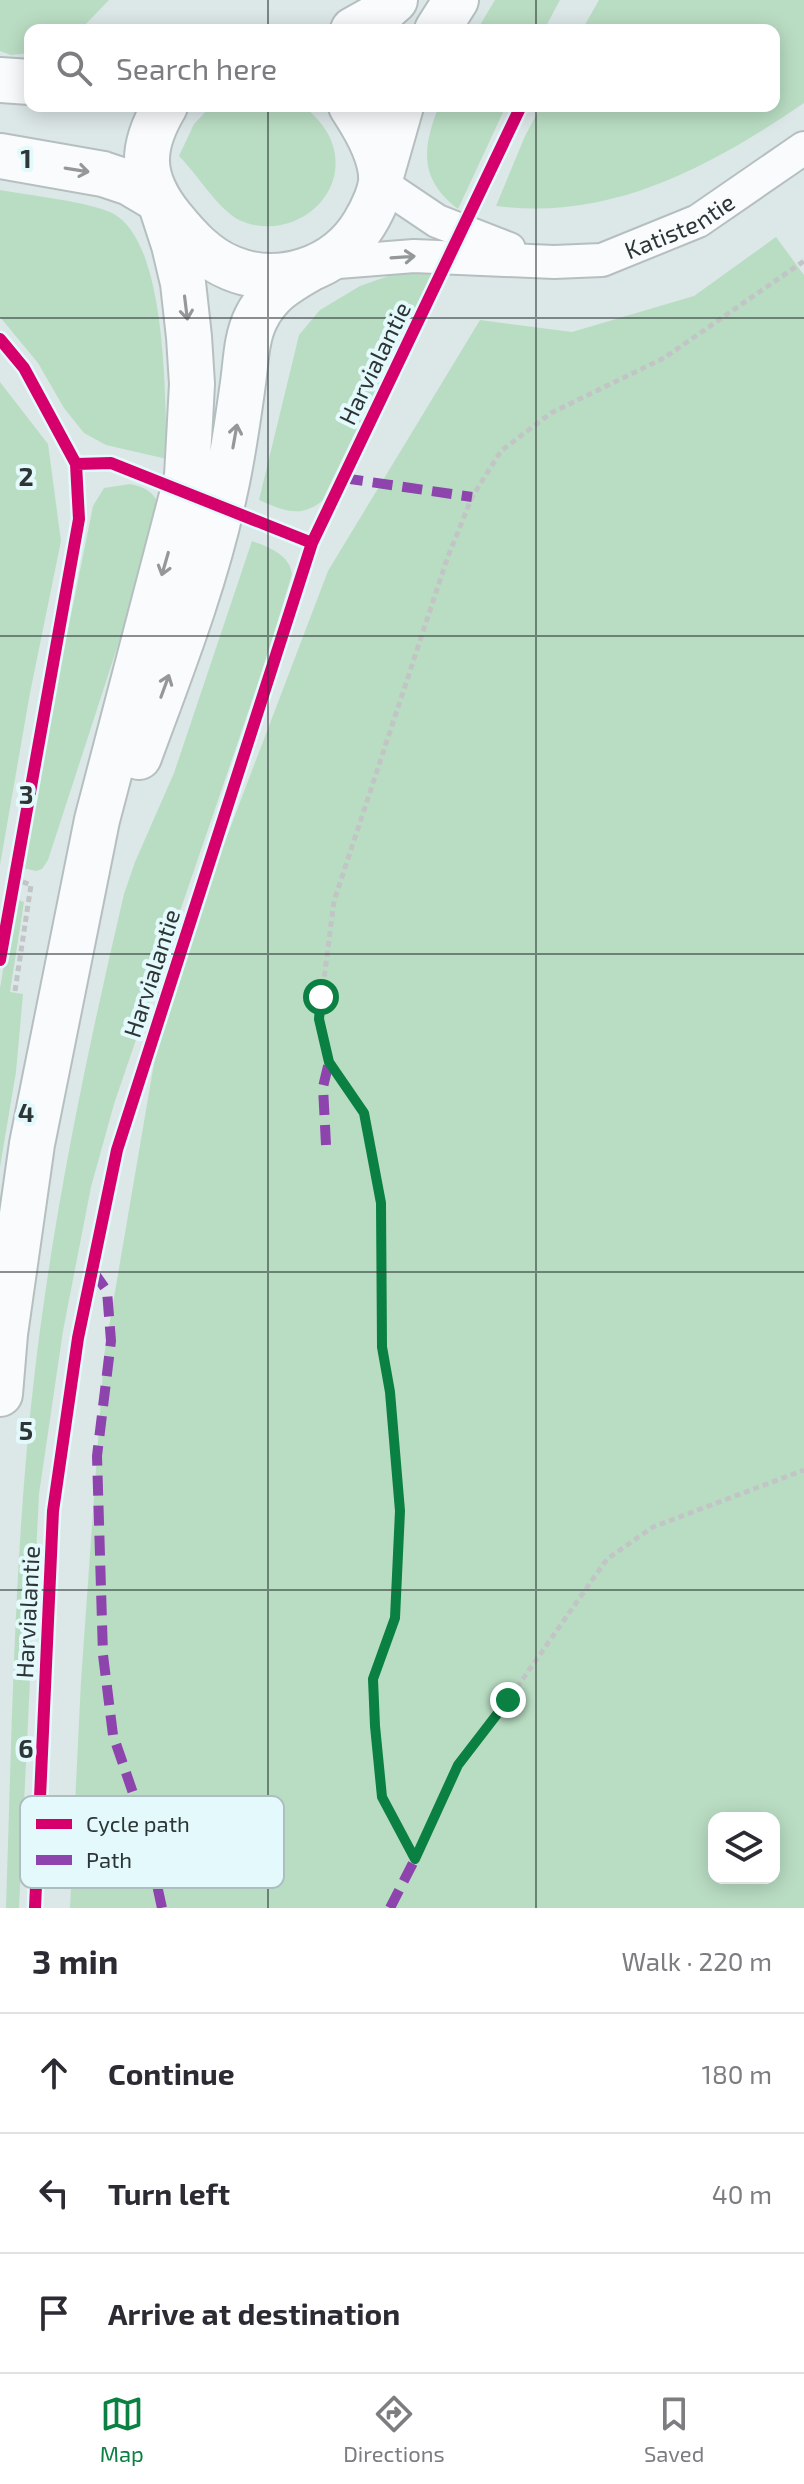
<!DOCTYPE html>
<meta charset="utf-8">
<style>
body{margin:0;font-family:"Exo 2",sans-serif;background:#f7f7f7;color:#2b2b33}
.controls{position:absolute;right:24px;bottom:24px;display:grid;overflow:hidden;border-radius:16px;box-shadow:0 4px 20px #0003}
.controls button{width:72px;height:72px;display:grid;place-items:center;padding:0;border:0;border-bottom:2px solid #e1e1e2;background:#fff;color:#2b2b33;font:40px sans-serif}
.stop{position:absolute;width:24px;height:24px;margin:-18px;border:6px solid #0b8043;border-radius:50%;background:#fff}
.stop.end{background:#0b8043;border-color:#fff;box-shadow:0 2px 8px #0008}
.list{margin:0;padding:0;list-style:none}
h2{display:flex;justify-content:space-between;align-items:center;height:104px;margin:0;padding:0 32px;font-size:34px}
h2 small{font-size:26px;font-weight:400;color:#7c7c81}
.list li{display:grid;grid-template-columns:52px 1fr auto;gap:24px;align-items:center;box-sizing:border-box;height:120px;padding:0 32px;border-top:2px solid #e1e1e2}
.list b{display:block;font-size:30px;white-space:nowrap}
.list em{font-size:26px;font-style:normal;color:#7c7c81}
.icon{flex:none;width:44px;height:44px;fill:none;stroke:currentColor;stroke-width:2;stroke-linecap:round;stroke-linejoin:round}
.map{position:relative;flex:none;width:804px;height:1908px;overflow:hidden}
.search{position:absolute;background:#fff;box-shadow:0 4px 20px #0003;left:24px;right:24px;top:24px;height:88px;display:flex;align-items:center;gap:20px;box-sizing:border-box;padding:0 28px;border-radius:16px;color:#7c7c81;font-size:30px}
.sheet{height:464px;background:#fff}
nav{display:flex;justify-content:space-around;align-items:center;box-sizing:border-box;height:112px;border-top:2px solid #e1e1e2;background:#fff;font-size:22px;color:#7c7c81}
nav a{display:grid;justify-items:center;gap:4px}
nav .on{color:#0b8043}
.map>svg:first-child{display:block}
.green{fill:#b9ddc3;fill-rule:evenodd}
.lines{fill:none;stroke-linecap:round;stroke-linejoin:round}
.minor-casing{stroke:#b6bfc0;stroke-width:36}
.secondary-casing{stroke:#b6bfc0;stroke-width:48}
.trunk-casing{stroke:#b6bfc0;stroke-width:48}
.path{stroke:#c2c5c6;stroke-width:5;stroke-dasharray:6 4;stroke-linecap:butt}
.minor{stroke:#fafbfc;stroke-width:32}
.secondary{stroke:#fafbfc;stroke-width:44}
.trunk{stroke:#fafbfc;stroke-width:44}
.quiet{stroke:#8e44ad;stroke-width:10;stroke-dasharray:20 10;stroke-linecap:butt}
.cycleway-casing{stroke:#e4f9fb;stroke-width:17}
.cycleway{stroke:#d6006c;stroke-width:12}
.oneway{stroke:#949899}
.route{stroke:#0b8043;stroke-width:10}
.grid{fill:none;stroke:#2d3536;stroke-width:2;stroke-opacity:0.55}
.labels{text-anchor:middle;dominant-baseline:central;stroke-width:8;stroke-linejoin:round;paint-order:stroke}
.street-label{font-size:24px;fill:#2d3536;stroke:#e4f9fb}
.key{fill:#e4f9fb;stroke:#adbec0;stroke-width:2}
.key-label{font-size:22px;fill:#2d3536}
.grid-label{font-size:26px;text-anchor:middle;font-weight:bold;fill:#2d3536;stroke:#e4f9fb;stroke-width:8;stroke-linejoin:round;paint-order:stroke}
</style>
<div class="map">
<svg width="804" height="1908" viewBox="0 0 804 1908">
<rect width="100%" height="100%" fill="#dce7e8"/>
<path class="green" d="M0,0h109l-29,30h-50v23l-19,2 -11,-4z
M495,0h65l-16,30h-67z
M599,0h205v103c-93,63 -192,118 -308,103l29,-70 16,-30h233v-76h-192z
M211,106h93c10,9 22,21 27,34 22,56 -40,104 -92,80 -21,-11 -42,-46 -60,-64l15,-32z
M439,106h67l-48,103c-39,-30 -36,-61 -19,-103z
M0,190c27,5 92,12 114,24 54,31 51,188 53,245l-61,-14 -22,-12 -20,-25 -26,-45 -38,-46z
M776,237l28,38v1633h-734l11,-227 23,-325 61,-357 163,-428 152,-251 92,12 122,-36zM714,1818h60v60h-60z
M415,271l16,4 -109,226c-22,18 -40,9 -63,-1l40,-165 21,-25 40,-24 40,-14z
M0,382l48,62 13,97 -31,152 -30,172z
M130,484c12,2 23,7 28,19l-29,108 -81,249 -6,9 -6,2 -13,-3 30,-164 40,-198 11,-18z
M252,541c17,6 38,14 40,33l-25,83 -153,447 -23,83 -28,144 -24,163 -20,414h-13c6,-179 8,-360 29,-538 19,-160 52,-318 89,-476l11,-32 39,-89z
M15,899l9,3 -14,90 13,2 -7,78 -16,95v-179z"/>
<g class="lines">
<defs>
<g id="minor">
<path d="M381,180l4,6 52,35 72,28"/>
<path id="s1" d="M325,263l89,-7 140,6 48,-2 96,-39 106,-73"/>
</g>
<path id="secondary" d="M139,757c32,-87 67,-175 86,-266 8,-35 13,-72 18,-108 3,-21 3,-45 13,-65 12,-24 29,-35 52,-48
M0,1394l5,-60 27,-190 65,-324 90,-344 5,-92 -3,-47 -6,-54 -9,-38 -13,-40"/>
<path id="trunk" d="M353,30l23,-13 19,-17
M437,30l19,-30
M0,80l30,2
M165,106c-25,42 -25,72 6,111 17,21 35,41 60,51 48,20 106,1 133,-44 8,-13 19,-35 17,-51 -3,-24 -17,-47 -30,-67
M0,156l103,18 27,9 27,16
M381,176l20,-70"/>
</defs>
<use href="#minor" class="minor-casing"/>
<use href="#secondary" class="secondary-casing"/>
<use href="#trunk" class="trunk-casing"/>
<path class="path" d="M15,991l16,-106 -16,-6
M415,1858l43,-93 50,-65 99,-141 46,-32 151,-57
M415,1859l-33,-62 -7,-71 -2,-47 22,-61 5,-107 -10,-119 -8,-45 -1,-144 -17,-90 -35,-51 -10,-43 15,-118 113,-342 25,-62 29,-46 50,-38 113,-55 140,-97"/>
<use href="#minor" class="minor"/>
<use href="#secondary" class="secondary"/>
<use href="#trunk" class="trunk"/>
<path class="quiet" d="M343,478l129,19
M326,1145l-3,-58 6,-25
M93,1271l14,20 4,50 -14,115 6,199 10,80 31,90 18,83
M390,1908l25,-49"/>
<defs>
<path id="cycleway" d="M0,339l24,29 52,96 3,55 -79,441
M76,464l35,-1 201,80
M35,1908l18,-397 25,-173 39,-188 195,-607 209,-437"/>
</defs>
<use href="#cycleway" class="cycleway-casing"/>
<use href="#cycleway" class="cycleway"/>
</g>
<defs><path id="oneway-shaft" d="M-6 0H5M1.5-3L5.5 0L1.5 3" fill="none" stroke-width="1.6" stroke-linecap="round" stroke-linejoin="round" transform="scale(2)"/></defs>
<g class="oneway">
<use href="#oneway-shaft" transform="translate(77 170) rotate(9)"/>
<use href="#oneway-shaft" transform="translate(403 257) rotate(-4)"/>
<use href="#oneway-shaft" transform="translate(186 308) rotate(83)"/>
<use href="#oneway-shaft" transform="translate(235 436) rotate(-80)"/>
<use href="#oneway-shaft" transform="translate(165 564) rotate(106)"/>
<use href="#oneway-shaft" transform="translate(165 686) rotate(-70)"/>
</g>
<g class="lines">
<path class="route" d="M321,997l-2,22 10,43 35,51 17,90 1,144 8,45 10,119 -5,107 -22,61 2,47 7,71 33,62 43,-94 50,-65"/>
</g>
<path class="grid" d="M268,0v30M536,0v30M268,106v1802M536,106v1802M0,318h804M0,636h804M0,954h804M0,1272h804M0,1590h804"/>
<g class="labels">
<g class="street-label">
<text stroke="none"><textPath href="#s1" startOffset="362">Katistentie</textPath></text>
<text transform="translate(374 363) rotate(-64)">Harvialantie</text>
<text transform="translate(151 973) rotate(-72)">Harvialantie</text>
<text transform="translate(27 1612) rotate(-87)">Harvialantie</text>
</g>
</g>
<rect x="20" y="1796" width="264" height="92" rx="12" class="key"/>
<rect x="36" y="1819" width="36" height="10" fill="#d6006c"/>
<rect x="36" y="1855" width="36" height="10" fill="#8e44ad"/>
<g class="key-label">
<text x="86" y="1832">Cycle path</text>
<text x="86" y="1868">Path</text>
</g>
<g class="grid-label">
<text x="26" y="168">1</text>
<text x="26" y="486">2</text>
<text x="26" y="804">3</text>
<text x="26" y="1122">4</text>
<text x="26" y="1440">5</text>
<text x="26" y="1758">6</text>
</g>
</svg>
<div class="controls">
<button><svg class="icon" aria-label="layers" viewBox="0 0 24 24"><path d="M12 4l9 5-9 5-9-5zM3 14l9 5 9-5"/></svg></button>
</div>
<div class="stop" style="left:321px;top:997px"></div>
<div class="stop end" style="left:508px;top:1700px"></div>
<div class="search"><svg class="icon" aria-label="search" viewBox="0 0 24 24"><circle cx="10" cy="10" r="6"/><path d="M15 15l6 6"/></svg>Search here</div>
</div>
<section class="sheet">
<h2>3 min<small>Walk · 220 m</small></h2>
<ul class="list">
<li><svg class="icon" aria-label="ahead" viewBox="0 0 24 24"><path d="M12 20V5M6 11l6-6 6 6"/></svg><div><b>Continue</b></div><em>180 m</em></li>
<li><svg class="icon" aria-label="left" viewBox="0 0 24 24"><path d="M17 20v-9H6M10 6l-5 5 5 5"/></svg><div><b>Turn left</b></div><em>40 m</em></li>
<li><svg class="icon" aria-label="arrive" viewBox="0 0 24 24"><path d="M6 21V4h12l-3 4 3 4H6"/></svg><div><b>Arrive at destination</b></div></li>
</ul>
</section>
<nav>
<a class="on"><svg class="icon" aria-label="map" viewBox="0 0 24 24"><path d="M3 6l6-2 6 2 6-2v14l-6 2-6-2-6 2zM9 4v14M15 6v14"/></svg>Map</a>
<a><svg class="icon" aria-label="directions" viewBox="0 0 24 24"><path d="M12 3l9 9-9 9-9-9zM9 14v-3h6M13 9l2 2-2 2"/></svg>Directions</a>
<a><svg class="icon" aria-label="saved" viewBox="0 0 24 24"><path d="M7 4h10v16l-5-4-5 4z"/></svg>Saved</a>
</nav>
